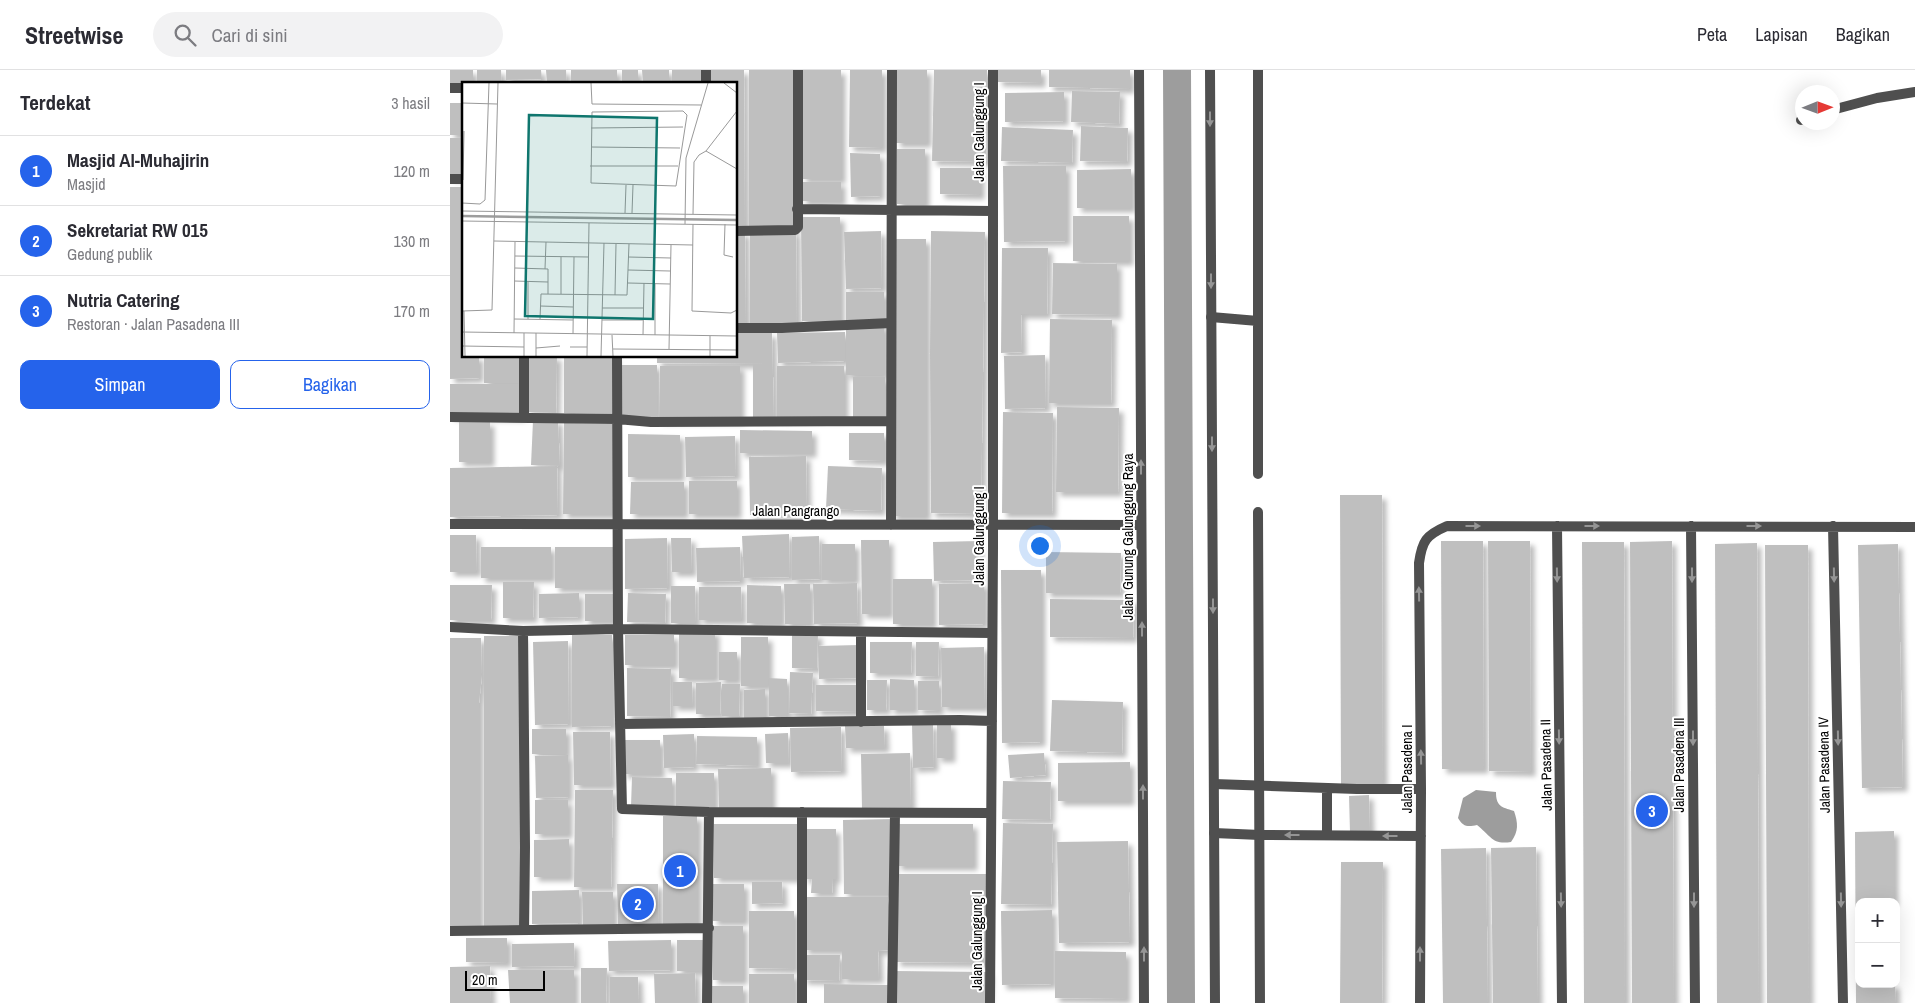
<!DOCTYPE html>
<html lang="id">
<meta charset="utf-8">
<style>
body{margin:0;font-family:"Archivo Narrow",sans-serif;background:#f2f2f3;color:#2b2b33}
.controls{position:absolute;right:15px;bottom:15px;display:grid;overflow:hidden;border-radius:10px;box-shadow:0 5px 20px #0002}
.controls button{width:45px;height:45px;display:grid;place-items:center;padding:0;border:0;border-bottom:1px solid #e1e1e2;background:#fff;color:#2b2b33;font:25px sans-serif}
.compass{position:absolute;left:1345px;top:15px;width:45px;height:45px;border-radius:50%;background:#fff;box-shadow:0 5px 20px #0002;rotate:89deg}
.scale{position:absolute;left:15px;bottom:12px;width:80px;box-sizing:border-box;padding-left:5px;border:2px solid #000;border-top:0;font-size:14px;line-height:18px;white-space:nowrap;color:#000;-webkit-text-stroke:4px #fff;paint-order:stroke}
.you{position:absolute;left:589px;top:475px;width:18px;height:18px;margin:-12px;border:4px solid #fff;border-radius:50%;background:#1a73e8;box-shadow:0 0 0 8px #1a73e833}
.badge{display:grid;place-items:center;width:32px;height:32px;border-radius:50%;background:#2563eb;color:#fff;font-size:16px;font-weight:700}
.pin{position:absolute;translate:-50% -50%;border:2px solid #fff;box-shadow:0 1px 5px #0006}
.list{margin:0;padding:0;list-style:none}
h2{display:flex;justify-content:space-between;align-items:center;height:65px;margin:0;padding:0 20px;font-size:21px}
h2 small{font-size:16px;font-weight:400;color:#7c7c81}
.list li{display:grid;grid-template-columns:32px 1fr auto;gap:15px;align-items:center;box-sizing:border-box;height:70px;padding:0 20px;border-top:1px solid #e1e1e2}
.list b{display:block;font-size:19px;white-space:nowrap}
.list p{margin:0;font-size:16px;white-space:nowrap;color:#7c7c81}
.list em{font-size:16px;font-style:normal;color:#7c7c81}
.actions{display:flex;gap:10px;padding:15px 20px}
.actions a{flex:1;padding:11px 0;border:1px solid #2563eb;border-radius:10px;text-align:center;font-size:18px;color:#2563eb}
.actions .main{background:#2563eb;color:#fff}
.icon{flex:none;width:28px;height:28px;fill:none;stroke:currentColor;stroke-width:2;stroke-linecap:round;stroke-linejoin:round}
.map{position:relative;flex:none;width:1465px;height:933px;overflow:hidden}
header{display:flex;align-items:center;gap:30px;box-sizing:border-box;height:70px;padding:0 25px;background:#fff;border-bottom:1px solid #e1e1e2}
header strong{font-size:24px}
nav{display:flex;gap:28px;margin-inline-start:auto;font-size:18px}
.search{width:350px;height:45px;background:#f2f2f3;display:flex;align-items:center;gap:12px;box-sizing:border-box;padding:0 18px;border-radius:28px;color:#7c7c81;font-size:19px}
main{display:flex}
aside{flex:1;background:#fff}
.map>svg:first-child{display:block}
.water{fill:#9d9d9d}
.lines{fill:none;stroke-linecap:round;stroke-linejoin:round}
.canal{stroke:#9d9d9d;stroke-width:28}
.building{fill:#bfbfbf;filter:url(#shadow)}
.service{stroke:#4f4f4f;stroke-width:10}
.minor{stroke:#4f4f4f;stroke-width:10}
.tertiary{stroke:#4f4f4f;stroke-width:10}
.oneway{fill:#959595}
.labels{text-anchor:middle;dominant-baseline:central;stroke-width:4;stroke-linejoin:round;paint-order:stroke}
.street-label{font-size:14px;fill:#000;stroke:#fff}
.inset-river{fill:none;stroke:#9d9d9d;stroke-width:2.5}
.inset-road{fill:none;stroke:#999;stroke-width:1}
.view{fill:#0f766e;fill-opacity:0.15;stroke:#0f766e;stroke-width:2.5}
.inset-edge{fill:none;stroke:#000;stroke-width:2.5}
</style>
<header>
<strong>Streetwise</strong>
<div class="search"><svg class="icon" aria-label="search" viewBox="0 0 24 24"><circle cx="10" cy="10" r="6"/><path d="M15 15l6 6"/></svg>Cari di sini</div>
<nav><a>Peta</a><a>Lapisan</a><a>Bagikan</a></nav>
</header>
<main>
<aside>
<h2>Terdekat<small>3 hasil</small></h2>
<ul class="list">
<li><span class="badge">1</span><div><b>Masjid Al-Muhajirin</b><p>Masjid</p></div><em>120 m</em></li>
<li><span class="badge">2</span><div><b>Sekretariat RW 015</b><p>Gedung publik</p></div><em>130 m</em></li>
<li><span class="badge">3</span><div><b>Nutria Catering</b><p>Restoran · Jalan Pasadena III</p></div><em>170 m</em></li>
</ul>
<div class="actions"><a class="main">Simpan</a><a>Bagikan</a></div>
</aside>
<div class="map">
<svg width="1465" height="933" viewBox="0 0 1465 933">
<defs>
<filter id="shadow"><feDropShadow dx="4.5" dy="4.5" stdDeviation="2.5" flood-color="#0004"/></filter>
</defs>
<rect width="100%" height="100%" fill="#fff"/>
<path class="water" d="M1026,720l20,2c0,14 5,15 18,19 4,12 5,20 -3,31 -19,3 -20,-6 -34,-17 -9,2 -14,2 -19,-7l5,-20z"/>
<g class="lines">
<path class="canal" d="M727,0l4,933"/>
</g>
<path class="building" d="M0,0h23v13h-23z
M27,0h24l1,14h-25z
M56,0h35l1,9 -36,1z
M96,0h20l1,14h-20z
M121,0h46v14h-46z
M172,0h16v14h-16z
M192,0h27v14h-26z
M222,0h32v11l-32,1z
M259,0h35l1,157h-9v-143h-27z
M299,0h46l1,159 -47,1z
M352,0h39v109h-39z
M400,0h32v78l-33,-1z
M446,0h31v73h-31z
M484,0h53l-1,92 -54,-1z
M548,0h43v13l-43,-1z
M599,0h81v19l-81,-2z
M622,21l48,1 -1,32 -48,-2z
M614,22v29l-59,1v-29z
M0,33h14v32h-14z
M631,56l47,2 -1,34 -47,-1z
M552,57l71,3 -1,33 -71,-2z
M0,68h14v40h-14z
M447,79h28v55h-28z
M400,83l30,1v42l-29,1z
M553,96h63v75l-62,1z
M490,98h40v27l-40,-1z
M681,99v39h-54v-38z
M352,112h39v19h-39z
M0,117h14v169h15v22l-29,1z
M623,146h56v45h-56z
M351,147h39v105l-38,-1z
M300,161h46l1,95h-47z
M431,161l1,57 -36,1 -2,-57z
M481,161l54,1 -4,282 -50,-1 -1,-159z
M286,162h9l1,93h-10z
M442,169h34v277h-34z
M552,178h46l-1,66h-26l1,38 -21,1z
M603,193l64,1v51l-65,-1z
M396,222h38v31h-38z
M600,249l62,1 -1,83h-62z
M434,255v50h-38v-49z
M395,262v29l-67,2 -1,-30z
M286,263h36l2,86 -21,-1v-54h14l-110,-1v-7h79z
M595,285l1,53 -41,1 -1,-53z
M34,286h36v27h-36z
M77,286h30l-1,57 -29,-1z
M114,286h51v58l-51,-1z
M172,295h35v51h-35z
M210,296h80v54h-81z
M327,296h67v52l-67,1z
M403,307h32v40h-32z
M0,314h71v33l-71,-1z
M607,337l62,1 -1,84h-62z
M553,342l50,1 -1,100h-50z
M108,350l2,46 -29,-1 2,-44z
M9,352h31v40h-31z
M114,353l50,1 -1,90h-50z
M290,360l72,1v22h-72z
M399,363h35v28l-35,-1z
M178,364l52,1v42h-52z
M285,366l1,40 -50,1 -1,-40z
M356,386l1,58 -57,1 -1,-58z
M107,396l1,49 -108,2v-49z
M378,396l54,2 -1,43 -55,-2z
M239,411h48v33h-48z
M181,412h53v32h-54z
M890,425h42l1,289h-42z
M339,464l1,43 -46,1 -2,-42z
M0,465h26l1,37h-27z
M369,466l1,43 -28,1v-43z
M217,468l1,50 -43,1v-50z
M221,468h20l1,34h-20z
M411,470h28v74h-27z
M529,471l1,39 -46,1 -1,-39z
M991,471h42l1,228h-42z
M1038,471h42l1,231 -42,-1z
M1222,471l2,462h-42l-2,-461z
M1132,472h42l1,461h-41z
M1307,473l2,460h-42l-2,-459z
M372,474h33v36h-33z
M1448,474l5,243 -41,1 -4,-243z
M1315,475h43l1,458h-42z
M31,477h70v31h-70z
M105,477h58v41h-58z
M290,477l1,34 -44,1 -1,-34z
M596,482l75,1 -1,40h-74z
M551,500h40v172l-39,1z
M443,509h39v45h-39z
M53,512h31l-1,36h-30z
M407,513l1,40 -44,1 -1,-40z
M534,513v41l-45,1v-41z
M334,514h26v40h-25z
M0,515h42l-1,35h-41z
M297,515l34,1v37h-34z
M221,516h24l1,37h-25z
M249,517h42l1,33h-43z
M129,523v24l-40,1v-24z
M178,523l38,1 -1,29 -38,-1z
M135,524h29v27h-29z
M600,529l84,1 -1,38 -83,-1z
M229,561h36v47h-36z
M122,564l40,1v91l-40,1z
M342,564h26l-1,35 -25,-1z
M175,565h49v30h-49z
M34,566h38v289l-38,1z
M291,567h27v49h-27z
M0,568h31l1,37 -3,28v225h-29z
M118,571l1,83 -34,1 -2,-83z
M420,572h42l-1,31h-41z
M466,572h23l-1,35 -22,-1z
M409,575l1,33 -41,1 -1,-33z
M534,577l1,60h-43l-1,-59z
M269,582h18v28h-18z
M177,598l44,1 -1,48 -43,-1z
M340,602l23,1 -2,41 -22,-1z
M319,608l18,1v37h-18z
M440,609l24,1v30h-24z
M417,610h20l-1,30h-19z
M468,611h21v30l-21,-1z
M223,612h19l1,24h-20z
M271,612l-1,32h-24v-31z
M272,614h18l-1,32h-17z
M366,615h42v27l-42,-1z
M315,619v29h-21v-28z
M602,630l71,2 -1,51 -72,-2z
M487,653l14,1v34h-14z
M462,654h21l1,43 -21,1z
M395,656h39l1,22h-39z
M391,657l1,44 -51,1 -1,-44z
M82,659h34v25h-34z
M123,662h37l1,53h-37z
M338,663l1,30h-23l-1,-29z
M244,664v33l-30,1 -1,-33z
M247,666l60,1v29l-61,-2z
M174,670h36v34h-37z
M460,683l1,55 -49,1 -1,-55z
M594,683l2,22 -36,3 -2,-23z
M118,685v42l-32,1 -1,-42z
M680,692v39h-72v-38z
M321,698v40l-52,1 -1,-40z
M226,703h38v36h-38z
M182,707l40,1v29l-41,-1z
M553,711l48,1 -1,38 -48,-1z
M125,720h38l-2,97h-37z
M919,725l1,37h-20l-1,-36z
M85,730h33v34h-33z
M213,746h34v110h-34z
M442,749l1,75h-49l-1,-74z
M553,753l50,1 -2,81 -50,-1z
M264,754h83v54h-83z
M447,754h76v42h-76z
M354,759h32v50h-3l-1,14h-21l1,-14h-8z
M1444,761v71h-35v82h36l1,19h-40l-1,-171z
M119,769v38h-35v-37z
M678,771l2,101 -71,1 -2,-101z
M1086,777l2,156h-45l-2,-155z
M1036,778l2,155h-45l-2,-154z
M891,792h42l-1,141h-42z
M448,804h88l-1,89 -89,-1z
M302,812h30l1,21 -31,1z
M167,814h41l1,41 -41,1z
M263,814h31v37h-31z
M129,820v33l-47,1v-33z
M132,822h31v34h-30z
M354,827h84v53l-10,1 1,28h-37v-29h-38z
M602,840v74l-50,1 -1,-74z
M299,841h45v58l-45,-1z
M263,856h30v54h-30z
M16,868h41v25l-41,-1z
M221,870v30l-62,1 -1,-30z
M227,870h26v31h-26z
M124,873l1,23 -63,1v-23z
M605,881l71,1v47l-71,-1z
M353,885h37l-1,26 -36,-1z
M40,896l1,37h-41v-36z
M131,898h26l-1,35h-25z
M58,900h66v33h-64z
M445,901l94,1 -1,31h-93z
M245,903l1,30h-41l-1,-29z
M299,904h45v29h-45z
M160,907h28l1,26h-29z
M374,914l64,1v18h-64z
M260,916h33v17h-33z"/>
<g class="lines">
<path class="service" d="M1382,40l45,-12 38,-6
M1351,50l1,-1
M761,247l47,4
M808,404v-404
M808,442l2,491"/>
<path class="minor" d="M256,0v14
M0,18h14
M0,109h14
M347,139l196,2
M286,161l59,-1 3,-3v-157
M286,258h46l109,-5
M167,286l1,273 4,180 87,3 282,1
M0,347l167,2 34,3 240,-1
M74,348v-62
M0,454l691,1
M441,455l1,-455
M1107,456l5,477
M1241,456l4,477
M1383,456l10,477
M0,557l73,4 95,-2 374,4
M73,561l2,216 -1,83
M411,562v90
M170,654l340,-4 32,1
M764,714l143,5h64
M877,718v47
M352,742v191
M764,763l46,2 161,1
M0,861l259,-3
M257,933l2,-191
M442,933l3,-190
M540,933l3,-455v-478
M970,933l1,-214 -2,-226c3,-22 7,-28 28,-37l468,1"/>
<path class="tertiary" d="M689,0l5,933
M760,0l5,933"/>
</g>
<defs><path id="oneway-solid" d="M-6-.8H1V-3.2L6.5 0L1 3.2V.8H-6Z" transform="scale(1.25)"/></defs>
<g class="oneway">
<use href="#oneway-solid" transform="translate(760 49) rotate(90)"/>
<use href="#oneway-solid" transform="translate(761 211) rotate(90)"/>
<use href="#oneway-solid" transform="translate(762 374) rotate(90)"/>
<use href="#oneway-solid" transform="translate(691 397) rotate(-90)"/>
<use href="#oneway-solid" transform="translate(1023 456)"/>
<use href="#oneway-solid" transform="translate(1142 456)"/>
<use href="#oneway-solid" transform="translate(1304 456)"/>
<use href="#oneway-solid" transform="translate(1107 505) rotate(89)"/>
<use href="#oneway-solid" transform="translate(1242 505) rotate(90)"/>
<use href="#oneway-solid" transform="translate(1384 505) rotate(89)"/>
<use href="#oneway-solid" transform="translate(969 524) rotate(-91)"/>
<use href="#oneway-solid" transform="translate(763 536) rotate(90)"/>
<use href="#oneway-solid" transform="translate(692 559) rotate(-90)"/>
<use href="#oneway-solid" transform="translate(1109 667) rotate(89)"/>
<use href="#oneway-solid" transform="translate(1243 668) rotate(90)"/>
<use href="#oneway-solid" transform="translate(1388 668) rotate(89)"/>
<use href="#oneway-solid" transform="translate(971 687) rotate(-91)"/>
<use href="#oneway-solid" transform="translate(693 722) rotate(-90)"/>
<use href="#oneway-solid" transform="translate(842 765) rotate(180)"/>
<use href="#oneway-solid" transform="translate(940 766) rotate(180)"/>
<use href="#oneway-solid" transform="translate(1111 830) rotate(89)"/>
<use href="#oneway-solid" transform="translate(1244 830) rotate(90)"/>
<use href="#oneway-solid" transform="translate(1391 830) rotate(89)"/>
<use href="#oneway-solid" transform="translate(694 884) rotate(-90)"/>
<use href="#oneway-solid" transform="translate(970 884) rotate(-90)"/>
</g>
<g class="labels">
<g class="street-label">
<text transform="translate(529 62) rotate(-90)">Jalan Galunggung I</text>
<text x="346" y="441">Jalan Pangrango</text>
<text transform="translate(529 466) rotate(-90)">Jalan Galunggung I</text>
<text transform="translate(678 467) rotate(-90)">Jalan Gunung Galunggung Raya</text>
<text transform="translate(1096 695) rotate(-91)">Jalan Pasadena II</text>
<text transform="translate(1229 695) rotate(-90)">Jalan Pasadena III</text>
<text transform="translate(1374 695) rotate(-91)">Jalan Pasadena IV</text>
<text transform="translate(957 699) rotate(-90)">Jalan Pasadena I</text>
<text transform="translate(527 871) rotate(-90)">Jalan Galunggung I</text>
</g>
</g>
<g transform="translate(12 12)">
<rect width="275" height="275" fill="#fff"/>
<path class="inset-river" d="M0,134l275,4"/>
<path class="inset-road" d="M129,1l1,21 109,1M262,1l13,10M0,21l35,1M221,29l4,4 -11,71 -85,-3 1,-71zM129,46l92,-1M129,65l89,1M244,69l31,-40M128,84h88M1,98l1,-49M0,121l18,1 5,-4 4,-117M0,129l275,4M163,131l1,-28M170,131l1,-28M231,132l1,-52 5,-7 7,-4 31,18M0,139l275,4M223,142l1,-66 22,-75M231,142l-1,87 39,2 6,-3M263,142l-1,31 9,2M32,159l199,4M53,174l74,1M99,175v37M166,175l43,1M53,186l33,1v25M83,187l1,-27M166,188l42,1M52,199l34,1M166,201l42,1M153,213l1,-51M78,224l33,1M140,226h41M0,229l30,-1 6,-227M2,229l1,45M52,237l59,1M66,237v-38M78,237l1,-25 86,1 2,-51M140,238h41M0,250l275,4M52,251l1,-91M62,251v23M74,251v23M111,252l1,-77M150,253l1,21M181,253l1,-52M193,253v-52M248,254v20M0,264l62,1M108,265h17M74,266l24,-2M151,267l124,1M207,267l2,-104M125,274l2,-133M139,274l3,-113"/>
<path class="view" d="M67,33l128,3 -4,201 -128,-3z"/>
<rect width="275" height="275" class="inset-edge"/>
</g>
</svg>
<div class="controls">
<button>+</button>
<button>−</button>
</div>
<svg class="compass" viewBox="-18 -18 36 36"><path d="M0-13l5 13h-10z" fill="#e53935"/><path d="M0 13l5-13h-10z" fill="#7c7c81"/></svg>
<div class="scale">20 m</div>
<div class="you"></div>
<div class="pin badge" style="left:230px;top:801px">1</div>
<div class="pin badge" style="left:188px;top:834px">2</div>
<div class="pin badge" style="left:1202px;top:741px">3</div>
</div>
</main>
